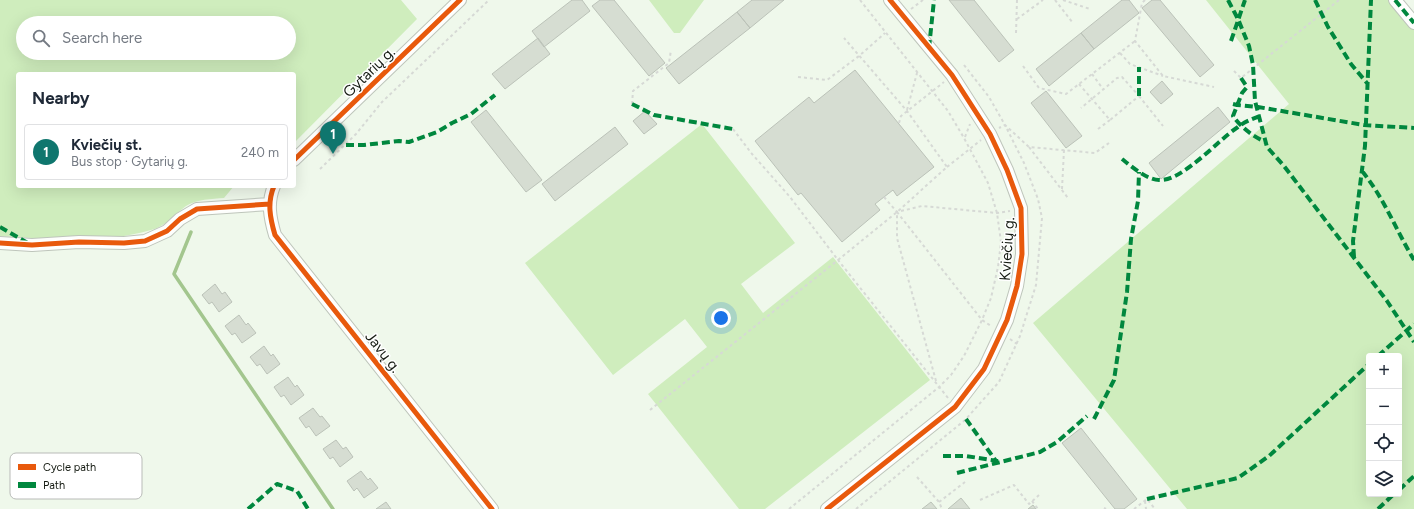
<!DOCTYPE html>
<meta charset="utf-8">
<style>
body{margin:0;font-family:Figtree,sans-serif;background:#f2f2f3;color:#1f2937}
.controls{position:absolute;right:12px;bottom:12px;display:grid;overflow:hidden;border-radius:4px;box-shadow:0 4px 16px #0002}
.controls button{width:36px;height:36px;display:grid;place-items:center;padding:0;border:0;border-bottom:1px solid #e0e1e3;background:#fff;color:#1f2937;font:20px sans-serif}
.you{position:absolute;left:721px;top:318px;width:14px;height:14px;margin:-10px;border:3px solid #fff;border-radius:50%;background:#1a73e8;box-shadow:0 0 0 6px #1a73e833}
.badge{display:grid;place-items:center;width:26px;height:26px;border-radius:50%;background:#0f766e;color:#fff;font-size:13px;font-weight:700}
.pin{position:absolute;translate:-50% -33px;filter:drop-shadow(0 1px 2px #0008)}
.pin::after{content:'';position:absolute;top:21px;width:14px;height:12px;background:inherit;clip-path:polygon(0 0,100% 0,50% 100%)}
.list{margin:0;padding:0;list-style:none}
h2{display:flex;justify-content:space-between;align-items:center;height:52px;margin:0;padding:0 16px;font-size:17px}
h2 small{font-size:13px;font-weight:400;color:#747a83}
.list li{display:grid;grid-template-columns:26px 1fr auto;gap:12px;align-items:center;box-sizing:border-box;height:56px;margin:0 8px 8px;padding:0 8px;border:1px solid #e0e1e3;border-radius:4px}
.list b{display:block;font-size:15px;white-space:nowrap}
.list p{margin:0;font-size:13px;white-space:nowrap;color:#747a83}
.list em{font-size:13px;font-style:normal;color:#747a83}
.icon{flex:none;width:22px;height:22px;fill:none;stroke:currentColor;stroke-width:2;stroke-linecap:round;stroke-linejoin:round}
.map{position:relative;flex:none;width:1414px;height:509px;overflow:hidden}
.search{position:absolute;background:#fff;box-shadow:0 4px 16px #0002;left:16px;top:16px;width:280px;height:44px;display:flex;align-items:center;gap:10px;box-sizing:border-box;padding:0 14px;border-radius:22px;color:#747a83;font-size:15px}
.panel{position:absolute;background:#fff;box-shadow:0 4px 16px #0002;left:16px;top:72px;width:280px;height:116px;border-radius:4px}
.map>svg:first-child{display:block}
.green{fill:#cfedbd;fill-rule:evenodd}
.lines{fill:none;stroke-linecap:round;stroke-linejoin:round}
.stream{stroke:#a3c68e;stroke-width:3.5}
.building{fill:#d6ddd2;stroke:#bbc2b8}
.minor-casing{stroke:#bec5bb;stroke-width:14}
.path{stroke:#d6d9d5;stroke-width:2;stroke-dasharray:3 3;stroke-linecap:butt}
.minor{stroke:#fdfefc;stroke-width:12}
.quiet{stroke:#00873e;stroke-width:4;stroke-dasharray:8 4;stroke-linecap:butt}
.cycleway-casing{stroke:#fff;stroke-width:8}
.cycleway{stroke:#e8590c;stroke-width:5}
.labels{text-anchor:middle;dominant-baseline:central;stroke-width:3;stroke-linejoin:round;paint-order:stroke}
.street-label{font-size:15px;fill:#151b12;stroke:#fff}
.key{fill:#fff;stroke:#b9bbb8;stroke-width:1}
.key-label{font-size:11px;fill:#151b12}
</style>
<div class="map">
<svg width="1414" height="509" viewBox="0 0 1414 509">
<rect width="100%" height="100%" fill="#eff8eb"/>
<path class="green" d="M0,0h401l16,19 -123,124v-69h-276v112h216l-10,12c-12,1 -27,1 -38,8 -11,8 -21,21 -35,24 -49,14 -101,9 -151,6zM23,23h266v30h-266z
M649,0h55l-24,33h-6z
M1206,0h189l19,23v486h-227l-154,-186 256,-219zM1369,356h30v138h-30z
M702,124l93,119 -54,41 22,29 70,-56 97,123 -165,129h-26l-91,-115 59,-47 -22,-28 -72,56 -88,-112z"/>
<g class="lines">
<path class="stream" d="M191,232l-17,42 159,235"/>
</g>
<path class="building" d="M572,0h10l8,11 -46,36 -12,-16z
M600,0h14l51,63 -16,13 -57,-70z
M752,0h32l-34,28 -13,-16z
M949,0h25l40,50 -15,12z
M1122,0h7l10,13 -45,36 -13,-16z
M1152,0h8l54,65 -14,12 -58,-69z
M737,12l13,16 -71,56 -13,-16z
M1081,33l13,16 -45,37 -13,-17z
M538,38l12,16 -45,35 -13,-15z
M855,70l79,97 -37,29 -4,-6 -18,14 5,6 -38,32 -41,-49 -3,2 -43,-54 54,-44 5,6z
M1162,81l11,13 -12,10 -11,-12z
M1046,91l36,45 -16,12 -35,-45z
M1218,107l12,15 -69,57 -12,-16z
M486,110l56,70 -16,12 -55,-70z
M645,111l12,13 -13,10 -11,-13z
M615,127l13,17 -73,57 -13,-17z
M215,284l7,10 3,-2 7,10 -13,10 -7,-10 -3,2 -7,-9z
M239,315l7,10 2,-2 8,10 -14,10 -7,-10 -3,2 -7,-9z
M264,346l7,10 2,-2 7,10 -13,10 -7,-10 -3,2 -7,-9z
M288,377l7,10 2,-2 7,10 -13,10 -7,-10 -3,2 -7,-10z
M313,408l7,9 2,-1 8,10 -14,10 -7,-10 -3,2 -7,-10z
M1081,428l56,71 -13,10h-9l-53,-66z
M336,440l7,9 3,-2 7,10 -13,10 -7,-10 -3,2 -7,-10z
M361,471l7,9 2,-2 8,10 -14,10 -7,-10 -3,3 -7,-10z
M961,498l9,11h-22z
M386,502l5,7h-15z
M931,502l6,7h-15z
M1033,505l3,4h-8z"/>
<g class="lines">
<defs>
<path id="minor" d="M1395,0l19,23
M294,160l166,-160
M274,186c-7,17 -4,32 1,49l217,274
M0,243l32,2 47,-3 45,1 21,-2 22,-10 13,-12 17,-10 73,-5
M827,509l128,-102 29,-38 23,-49 10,-34 5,-32 -1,-46 -14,-38 -17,-36 -38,-59 -62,-75"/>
</defs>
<use href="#minor" class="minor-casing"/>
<path class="path" d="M1055,0l18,23
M1063,0l27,9
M1145,0l-3,3 -7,38 28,35 51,11
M911,9l12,-9
M1017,19l26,-19
M1016,33l1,-33
M1120,53l10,11 33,12
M964,65l25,32 16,28 24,22 66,6 14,-10
M1023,66l16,22 27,6 69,-53
M1234,71l7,7 98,-78
M1092,74l11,15
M798,77l29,3 32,-24 26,-23
M1079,84l31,36 29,-24 -17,-19 -5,1 -36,30
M1139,96l24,30
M632,104l1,-13 36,-28 2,-13
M907,110l10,-37
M899,123l2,-7 43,-34
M733,129l19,25 38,43 48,63 59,-48 50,-45 -40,-56 -63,-73
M1098,129l12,-9
M965,137l5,-13
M1029,147l39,51
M947,167l34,-27
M320,169l36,-35 26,-32 107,-102
M1062,189l2,-39
M884,197l13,15 25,-6 75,7 13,-2
M1010,339l7,5
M936,381l-39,-143v-26l85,108 9,6
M650,410l188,-150 110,138
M917,477l22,25 3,7
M980,500l34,-15 15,19 10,-9
M1032,501l6,8
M1145,501l1,8
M939,502l26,-20
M1104,508l2,1
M789,509l128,-104 22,-18 12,-12 13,-19 18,-36 9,-22 7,-31 3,-25 -4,-29 -9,-30 -24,-45 -16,-27 -88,-111
M856,509l109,-89 34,-38 21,-46 16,-51 6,-67 -4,-19 -14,-36 -19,-38 -6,3
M1134,509l13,-10 8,10"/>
<use href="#minor" class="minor"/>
<path class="quiet" d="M1228,0l10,19 11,27 4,19 2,36 12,46 17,19 103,135 27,41
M1315,0l13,27 23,37 16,19
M1395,0l19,23
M1231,41l14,-41
M929,48l5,-48
M1241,78l6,9 -5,6 -9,23c8,11 20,21 33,26
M1139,96v-29
M632,104l22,11 79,14
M1233,104l4,1 21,2 106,18 50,3
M346,145h18l35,-4 10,1 28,-10 15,-9 19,-9 24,-19
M1122,159c9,7 25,21 37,21 23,2 60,-41 79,-53 6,-5 14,-8 22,-11
M1362,171c22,27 34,59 52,89
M0,227l28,16
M1354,257l-1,-16 12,-95 6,-146
M1378,356l36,-32
M966,419l30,42
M1094,419l20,-39 13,-88 4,-53 7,-38 1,-29
M943,456h23l32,5
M957,473l83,-21 17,-10 30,-26
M1399,490l15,-14
M1147,499l91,-21 31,-22 100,-92
M248,509l29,-25 20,7 11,18
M1378,509l16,-15"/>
<defs>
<path id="cycleway" d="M294,160l166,-160
M274,186c-7,17 -4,32 1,49l217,274
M0,243l32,2 47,-3 45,1 21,-2 22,-10 13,-12 17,-10 73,-5
M827,509l128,-102 29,-38 23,-49 10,-34 5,-32 -1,-46 -14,-38 -17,-36 -38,-59 -62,-75"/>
</defs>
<use href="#cycleway" class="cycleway-casing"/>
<use href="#cycleway" class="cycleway"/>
</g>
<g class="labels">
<g class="street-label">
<text transform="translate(369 72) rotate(-44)">Gytarių g.</text>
<text transform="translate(1007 249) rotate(-86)">Kviečių g.</text>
<text transform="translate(383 352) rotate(52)">Javų g.</text>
</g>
</g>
<rect x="10" y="453" width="132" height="46" rx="6" class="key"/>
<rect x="18" y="464" width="18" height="6" fill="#e8590c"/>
<rect x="18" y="482" width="18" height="6" fill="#00873e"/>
<g class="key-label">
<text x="43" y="471">Cycle path</text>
<text x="43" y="489">Path</text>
</g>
</svg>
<div class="controls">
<button>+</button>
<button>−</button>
<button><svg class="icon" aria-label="locate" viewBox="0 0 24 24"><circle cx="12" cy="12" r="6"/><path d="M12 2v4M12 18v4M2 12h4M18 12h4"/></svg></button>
<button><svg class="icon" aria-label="layers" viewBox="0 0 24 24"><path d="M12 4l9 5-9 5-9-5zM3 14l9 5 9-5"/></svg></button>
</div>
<div class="you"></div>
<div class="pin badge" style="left:333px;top:154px">1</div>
<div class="search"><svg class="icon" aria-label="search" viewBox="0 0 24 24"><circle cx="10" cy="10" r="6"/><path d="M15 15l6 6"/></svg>Search here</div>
<section class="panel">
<h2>Nearby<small></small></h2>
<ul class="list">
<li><span class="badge">1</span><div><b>Kviečių st.</b><p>Bus stop · Gytarių g.</p></div><em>240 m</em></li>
</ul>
</section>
</div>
